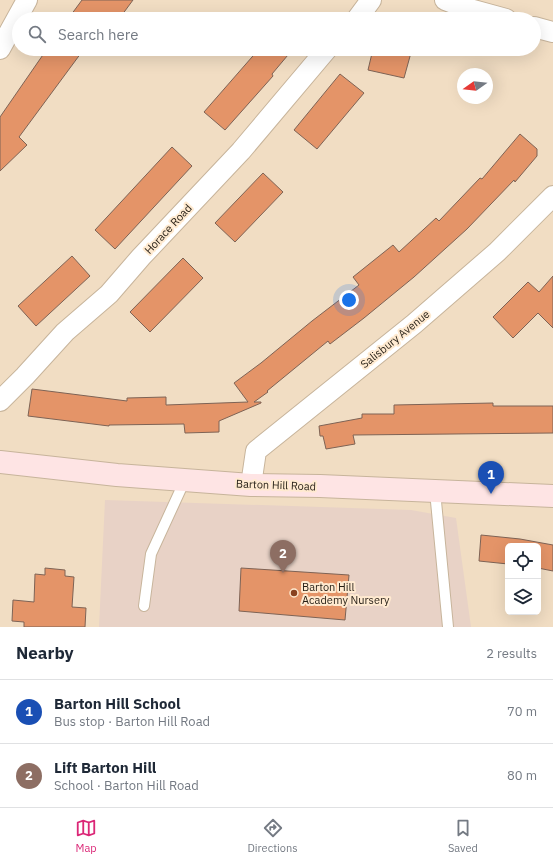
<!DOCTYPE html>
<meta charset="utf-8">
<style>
body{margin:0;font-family:"IBM Plex Sans",sans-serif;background:#f2f2f3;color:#1f2937}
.controls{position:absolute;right:12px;bottom:12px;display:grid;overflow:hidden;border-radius:6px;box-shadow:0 4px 16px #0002}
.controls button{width:36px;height:36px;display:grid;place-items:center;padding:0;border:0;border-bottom:1px solid #e0e1e3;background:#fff;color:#1f2937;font:20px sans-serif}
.compass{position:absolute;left:457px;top:68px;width:36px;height:36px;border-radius:50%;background:#fff;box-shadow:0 4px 16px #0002;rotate:255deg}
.you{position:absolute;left:349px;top:300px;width:14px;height:14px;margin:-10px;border:3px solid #fff;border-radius:50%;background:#1a73e8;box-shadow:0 0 0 6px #1a73e833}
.badge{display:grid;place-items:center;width:26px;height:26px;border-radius:50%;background:#db2777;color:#fff;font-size:13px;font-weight:700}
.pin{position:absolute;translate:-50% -33px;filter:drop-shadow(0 1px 2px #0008)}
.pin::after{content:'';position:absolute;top:21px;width:14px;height:12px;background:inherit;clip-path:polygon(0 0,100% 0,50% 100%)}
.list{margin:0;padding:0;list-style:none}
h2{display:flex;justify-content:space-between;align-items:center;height:52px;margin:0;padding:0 16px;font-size:17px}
h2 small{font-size:13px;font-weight:400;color:#747a83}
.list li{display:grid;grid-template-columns:26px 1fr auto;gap:12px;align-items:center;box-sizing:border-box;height:64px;padding:0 16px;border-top:1px solid #e0e1e3}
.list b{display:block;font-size:15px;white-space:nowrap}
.list p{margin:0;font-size:13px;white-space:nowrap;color:#747a83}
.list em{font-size:13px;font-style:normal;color:#747a83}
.icon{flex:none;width:22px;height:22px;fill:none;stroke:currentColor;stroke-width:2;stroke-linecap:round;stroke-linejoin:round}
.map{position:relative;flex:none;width:553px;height:627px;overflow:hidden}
.search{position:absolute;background:#fff;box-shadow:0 4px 16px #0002;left:12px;right:12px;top:12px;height:44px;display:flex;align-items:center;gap:10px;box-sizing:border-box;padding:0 14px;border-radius:22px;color:#747a83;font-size:15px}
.sheet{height:180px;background:#fff}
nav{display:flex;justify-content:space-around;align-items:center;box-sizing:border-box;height:56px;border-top:1px solid #e0e1e3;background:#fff;font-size:11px;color:#747a83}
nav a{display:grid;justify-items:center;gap:2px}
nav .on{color:#db2777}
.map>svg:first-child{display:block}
.education{fill:#e8d2c6}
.building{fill:#e49468;stroke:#7e6355}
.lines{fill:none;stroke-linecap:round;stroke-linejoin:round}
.lane-casing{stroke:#c7b49b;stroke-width:12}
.street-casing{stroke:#c7b49b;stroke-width:22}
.secondary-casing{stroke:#c7b49b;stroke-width:24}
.lane{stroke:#fff;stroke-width:10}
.street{stroke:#fff;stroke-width:20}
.secondary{stroke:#fee4e4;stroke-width:22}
.poi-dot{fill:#894220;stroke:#ffead0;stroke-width:1.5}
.labels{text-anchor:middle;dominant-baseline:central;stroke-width:4;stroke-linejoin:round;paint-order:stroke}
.street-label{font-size:11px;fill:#241d14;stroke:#ffead0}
.poi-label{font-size:11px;fill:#241d14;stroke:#ffead0;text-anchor:start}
</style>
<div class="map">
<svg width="553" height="627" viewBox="0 0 553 627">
<rect width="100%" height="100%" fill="#f1ddc3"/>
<path class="education" d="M105,500l306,10 45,8 15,109h-372z"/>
<path class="building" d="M82,0h51l-14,19h-51z
M47,49h37l-65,88 8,8 -27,26v-54z
M259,49h34l-21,25 1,2 -48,54 -21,-18z
M373,49h39l-8,29 -36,-8z
M340,74l24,19 -47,56 -23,-19z
M520,134l17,15v7l-22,26 -1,-2 -47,49 -53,48 -50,41 -34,26 -2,-3 -61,50 1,1 -14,10h7v1l-42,18v11l-34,1 -1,-9 -75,1v1l-81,-10 4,-27 95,12v-3l39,-1v8l82,-3 -14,-19 27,-20 51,-42 47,-36 -6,-8 40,-32 6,7 37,-34 3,3 41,-43 2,1z
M172,147l20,19 -77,83 -20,-19z
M263,173l20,19 -48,50 -20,-19z
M72,256l18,20 -54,50 -18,-20z
M183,258l20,20 -53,54 -20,-20z
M553,276v52l-15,-15 -25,25 -20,-21 35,-35 11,10z
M493,403v3h60v27l-200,2 2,9 -29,5 -3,-13h-3l-1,-10 43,-8v-4h32v-9z
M481,535l39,4 33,6v26l-15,-3v-22h-30v18l-29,-3z
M45,568l20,2v6l9,1 -2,30 14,1 -1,19h-61v-5l-12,-1 1,-21 21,2 1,-28 10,1z
M241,568l108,7 -4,45 -106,-9z"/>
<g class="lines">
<defs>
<path id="lane" d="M435,491l13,136
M144,606l7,-52 34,-74"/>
<path id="street" d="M445,0l21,8 40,11
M357,19l14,-19
M534,27l19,5
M0,49l27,-49
M0,401l25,-25 40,-44 44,-38 32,-37 100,-106 86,-102
M251,485l5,-34 158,-127 83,-72 56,-56"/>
<path id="secondary" d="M0,462l117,13 134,10 69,1 233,10"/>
</defs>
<use href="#lane" class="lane-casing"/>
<use href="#street" class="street-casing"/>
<use href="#secondary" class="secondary-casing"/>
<use href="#lane" class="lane"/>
<use href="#street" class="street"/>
<use href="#secondary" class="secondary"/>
</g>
<circle class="poi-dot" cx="294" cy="593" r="4"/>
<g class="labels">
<g class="street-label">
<text transform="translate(168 229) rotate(-47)">Horace Road</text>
<text transform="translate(395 339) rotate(-39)">Salisbury Avenue</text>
<text transform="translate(276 485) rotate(2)">Barton Hill Road</text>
</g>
<g class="poi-label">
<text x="302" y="587">Barton Hill<tspan x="302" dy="13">Academy Nursery</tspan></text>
</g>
</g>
</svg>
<div class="controls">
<button><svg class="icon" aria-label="locate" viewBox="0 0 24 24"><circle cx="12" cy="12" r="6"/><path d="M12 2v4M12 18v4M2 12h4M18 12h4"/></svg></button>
<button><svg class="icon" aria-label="layers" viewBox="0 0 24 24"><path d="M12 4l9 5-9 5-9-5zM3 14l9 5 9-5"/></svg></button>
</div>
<svg class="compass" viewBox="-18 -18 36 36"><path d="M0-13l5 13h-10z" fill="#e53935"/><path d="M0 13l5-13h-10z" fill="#747a83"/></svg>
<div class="you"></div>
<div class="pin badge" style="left:491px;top:494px;background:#1a4fb4">1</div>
<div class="pin badge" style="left:283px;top:573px;background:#8d6e63">2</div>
<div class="search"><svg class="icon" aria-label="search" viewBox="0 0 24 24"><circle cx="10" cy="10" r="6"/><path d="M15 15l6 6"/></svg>Search here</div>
</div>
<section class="sheet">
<h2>Nearby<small>2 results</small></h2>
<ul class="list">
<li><span class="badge" style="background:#1a4fb4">1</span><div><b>Barton Hill School</b><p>Bus stop · Barton Hill Road</p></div><em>70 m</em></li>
<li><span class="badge" style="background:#8d6e63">2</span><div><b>Lift Barton Hill</b><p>School · Barton Hill Road</p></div><em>80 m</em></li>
</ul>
</section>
<nav>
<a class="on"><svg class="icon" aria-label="map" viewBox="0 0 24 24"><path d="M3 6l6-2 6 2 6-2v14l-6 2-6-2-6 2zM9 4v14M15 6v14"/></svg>Map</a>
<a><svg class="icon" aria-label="directions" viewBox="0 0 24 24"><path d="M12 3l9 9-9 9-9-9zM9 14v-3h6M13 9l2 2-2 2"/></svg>Directions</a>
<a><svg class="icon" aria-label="saved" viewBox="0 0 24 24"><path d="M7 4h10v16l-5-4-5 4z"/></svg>Saved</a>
</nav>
